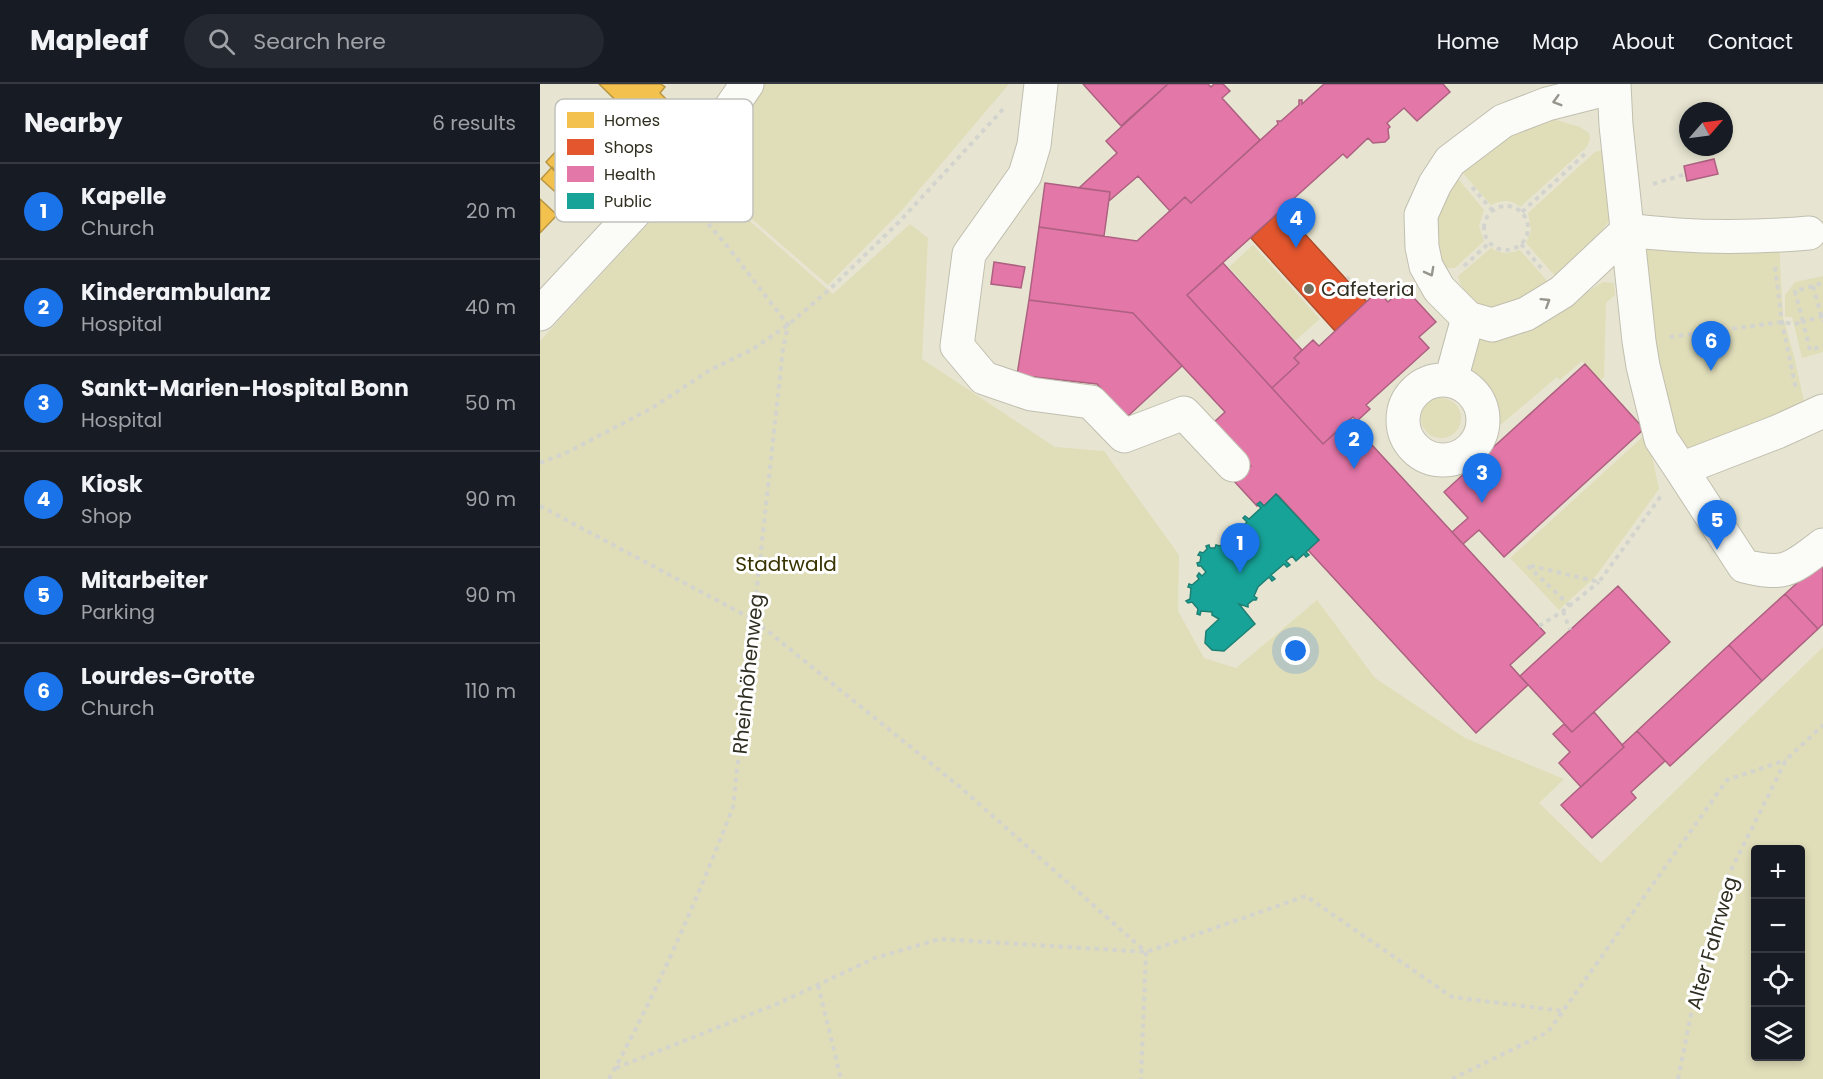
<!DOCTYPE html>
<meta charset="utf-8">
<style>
body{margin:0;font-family:Poppins,sans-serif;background:#242831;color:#f1f3f6}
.controls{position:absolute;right:18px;bottom:18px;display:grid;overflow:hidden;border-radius:6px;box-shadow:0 3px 9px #0003}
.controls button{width:54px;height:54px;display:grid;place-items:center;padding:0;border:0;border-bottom:2px solid #363941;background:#171b24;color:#f1f3f6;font:30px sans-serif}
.compass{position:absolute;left:1139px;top:18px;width:54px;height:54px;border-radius:50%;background:#171b24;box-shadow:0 3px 9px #0003;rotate:62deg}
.you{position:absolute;left:756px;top:567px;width:21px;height:21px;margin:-15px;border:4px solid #fff;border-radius:50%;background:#1a73e8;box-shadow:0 0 0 9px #1a73e833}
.badge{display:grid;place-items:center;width:39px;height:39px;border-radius:50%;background:#1a73e8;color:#fff;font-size:20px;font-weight:700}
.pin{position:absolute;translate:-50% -50px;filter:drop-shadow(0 2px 3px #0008)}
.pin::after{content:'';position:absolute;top:32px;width:21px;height:18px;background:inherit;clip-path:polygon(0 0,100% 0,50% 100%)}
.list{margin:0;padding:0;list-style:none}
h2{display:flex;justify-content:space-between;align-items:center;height:78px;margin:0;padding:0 24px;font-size:26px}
h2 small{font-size:20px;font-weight:400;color:#9ea1a6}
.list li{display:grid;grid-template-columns:39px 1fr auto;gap:18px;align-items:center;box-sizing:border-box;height:96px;padding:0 24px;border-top:2px solid #363941}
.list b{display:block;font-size:22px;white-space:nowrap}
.list p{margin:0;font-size:20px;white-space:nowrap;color:#9ea1a6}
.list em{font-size:20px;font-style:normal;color:#9ea1a6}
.icon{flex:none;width:33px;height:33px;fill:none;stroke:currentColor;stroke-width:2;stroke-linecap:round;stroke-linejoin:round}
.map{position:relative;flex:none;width:1283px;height:995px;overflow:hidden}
header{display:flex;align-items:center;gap:36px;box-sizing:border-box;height:84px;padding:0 30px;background:#171b24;border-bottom:2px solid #363941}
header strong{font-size:28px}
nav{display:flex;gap:33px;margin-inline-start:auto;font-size:21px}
.search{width:420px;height:54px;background:#242831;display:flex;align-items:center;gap:15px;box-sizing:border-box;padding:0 21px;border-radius:33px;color:#9ea1a6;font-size:22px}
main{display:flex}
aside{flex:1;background:#171b24}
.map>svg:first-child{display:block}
.green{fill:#e0ddb9;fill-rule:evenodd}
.homes{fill:#f2c14e;stroke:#b89540;stroke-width:1.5}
.shops{fill:#e4572e;stroke:#ae4b2a;stroke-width:1.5}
.health{fill:#e377a8;stroke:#ad6180;stroke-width:1.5}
.public{fill:#17a398;stroke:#1e8074;stroke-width:1.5}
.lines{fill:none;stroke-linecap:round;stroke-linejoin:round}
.minor-casing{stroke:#c0bfaf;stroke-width:35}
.path{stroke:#d4d4ce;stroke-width:4;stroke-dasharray:4.5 4.5;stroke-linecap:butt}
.minor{stroke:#fbfbf8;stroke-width:33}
.oneway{stroke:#96958c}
.poi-dot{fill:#706f5f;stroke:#fff;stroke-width:2}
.labels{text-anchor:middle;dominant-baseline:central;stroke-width:6;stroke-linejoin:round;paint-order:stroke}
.poi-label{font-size:20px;fill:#302f21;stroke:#fff;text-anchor:start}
.park-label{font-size:20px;fill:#383300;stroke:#fff}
.street-label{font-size:20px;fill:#302f21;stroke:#fff}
.key{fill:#fff;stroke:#c1c1bc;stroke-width:1.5}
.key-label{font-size:16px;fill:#302f21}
</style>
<header>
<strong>Mapleaf</strong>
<div class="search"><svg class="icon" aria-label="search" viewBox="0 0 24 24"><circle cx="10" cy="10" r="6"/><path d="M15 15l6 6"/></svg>Search here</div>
<nav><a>Home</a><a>Map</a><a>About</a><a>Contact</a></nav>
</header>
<main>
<aside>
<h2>Nearby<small>6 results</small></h2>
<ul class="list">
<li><span class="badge">1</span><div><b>Kapelle</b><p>Church</p></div><em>20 m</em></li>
<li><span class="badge">2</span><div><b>Kinderambulanz</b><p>Hospital</p></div><em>40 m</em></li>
<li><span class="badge">3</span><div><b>Sankt-Marien-Hospital Bonn</b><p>Hospital</p></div><em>50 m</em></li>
<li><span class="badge">4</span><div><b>Kiosk</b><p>Shop</p></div><em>90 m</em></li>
<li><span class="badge">5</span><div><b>Mitarbeiter</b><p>Parking</p></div><em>90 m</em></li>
<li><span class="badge">6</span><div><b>Lourdes-Grotte</b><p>Church</p></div><em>110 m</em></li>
</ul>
</aside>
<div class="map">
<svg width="1283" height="995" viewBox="0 0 1283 995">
<rect width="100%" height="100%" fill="#e7e5d1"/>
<path class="green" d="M221,0h248l-107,126 -74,75 -137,-119z
M1009,34l31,9 9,6 1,6 -3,8 -67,60c-9,-8 -18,-7 -29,-2l-31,-35 36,-30z
M1068,65l4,67 -16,24 -39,38 -31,-35 5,-12 -3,-18 67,-61z
M155,89l138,121 77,-70 18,14 -6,121 133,88 49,4 75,104 -1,56 26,47 32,10 81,-68 58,78 90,60 99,41 -25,24 62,60 222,-216v432h-1283v-738zM1216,766h44v206h-44z
M915,91l29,35 -5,16 5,15 -29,27h-10l-12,-19v-38z
M1239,159l4,74 12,43 11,51 -109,44 -14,-6 -19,-42 -21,-159z
M713,161l67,74 -25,22 -66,-74z
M951,164c11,6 17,6 29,2l30,34c-11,6 -39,23 -49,24 -18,3 -40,-14 -43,-32z
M1283,192v76l-21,6 -10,-41h-7v-22l10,-13z
M1063,198l11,1 1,12 -9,8 -2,74 -4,3 -18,-19 -22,19 -3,-3 -72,61v-38l-17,-19 -3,-17 13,-28 29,1 13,-2z
M881 334a20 20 0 1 1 40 0a20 20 0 1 1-40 0Z
M1107,349l12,56 -63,87 -37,34 -49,-52z"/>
<path class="homes" d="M59,0h62l4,3 -5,6 6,6 -25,26z
M32,50l32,31 -23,27 -6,1 -29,-31z
M12,83l20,20v2l-9,10 -22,-20z
M0,115l17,16 -17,18z"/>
<path class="shops" d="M742,125l85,93 -32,29 -84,-93z"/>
<path class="health" d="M543,0h85l-47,42z
M628,0h40l3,3 3,-3h9l7,7 -8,7 38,42 -69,63 -6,-6 -15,14 -32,-35 -29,25 1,-9 -31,-4 38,-35 -11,-12z
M784,0h119l7,8 -33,29 -13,-13 -17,15 3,4 -2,2 1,9 -4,4 -12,1 -5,-5 -21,20 -4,-4 -156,141 136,149 27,-25 13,14 -5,4 10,11 4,-3 173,188 -35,32 18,20 -52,48 -168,-183 11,-10 -40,-44 -3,-2 -12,12 -4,-4 -3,4 -23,-25 17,-15 -39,-42 13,-12 -92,-99 -104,-13 10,-73 98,14 48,-44 6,6 87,-79 -1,-3h4l18,-16v-5h3v4z
M1174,75l4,15 -31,7 -3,-15z
M505,99l65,9 -6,44 -65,-9z
M454,178l31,5 -4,21 -30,-4z
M683,179l79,87 -8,8 5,5 -27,25 -85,-93z
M864,203l32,35 -17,15 10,11 -63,57 4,4 -13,12 -4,-4 -30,27 -51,-56 27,-25 -5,-5 19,-18 6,6 59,-55 10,11z
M489,216l104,13 49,53 -55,51 -30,-33 -80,-9z
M1045,280l59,65 -140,128 -25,-27 -16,14 -11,-12 16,-14 -24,-26z
M1279,479l4,4v57l-5,5 -33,-35z
M1078,502l52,56 -98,90 -52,-56z
M1245,510l33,35 -56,52 -33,-36z
M1189,561l33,36 -92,85 -33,-35z
M1054,628l30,35 -43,40 -22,-24 11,-11 -17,-18 11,-10 8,8z
M1097,647l28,30 -34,31 5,6 -44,40 -31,-33 63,-58 -2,-2z"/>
<path class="public" d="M736,410l43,46 -13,12 3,3 -3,2 -2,-3 -8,7 -4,-5 -6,5 4,4 -3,2 -3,-3 -13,11 4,4 -3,2 -3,-4 -11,10 -4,9 3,2 -1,2h-3l-5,4v3l-9,-3 16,20 -31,27 -12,-1 -7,-7 1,-12 13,-12 -7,-4v-3l-11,-1 -1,4 -3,-1 1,-5 -6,-7 -4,1 -2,-2 4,-2 1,-11 -3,-1 1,-3 3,1 7,-6 -2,-3 2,-3 3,3 4,-4 -5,-6h-3l-1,-3 3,-1 1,-6 -3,-1 2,-3 3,1 4,-4 -1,-3 3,-1 1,3h5l1,-3 4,1 11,-10 -4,-4 3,-2 4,4 13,-12 -4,-4 2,-2 4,3 12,-11 -4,-4 3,-2 4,4z"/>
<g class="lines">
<defs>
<path id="minor" d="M501,0l-7,61 -9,30 -56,79 -12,92 27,32 47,16 60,8 33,34 60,-23 49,52
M1074,0l2,41 23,216 4,25 18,73 20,30 96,-37 46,-21
M1074,3l-67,17 -44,17 -53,40 -15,23 -14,31 1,32 4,19 13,23 29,29 24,7 34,-11 36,-22 66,-62
M1088,146c60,8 121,8 181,3
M0,230l187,-201 20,-29
M863 336a40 40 0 1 1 80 0a40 40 0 1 1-80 0Z
M911,296l17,-62
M1141,385l63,97c41,10 46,4 79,-21"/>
</defs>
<use href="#minor" class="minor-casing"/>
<path class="path" d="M1113,100l33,-10
M932,103l20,23
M944 144a22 22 0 1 1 44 0a22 22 0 1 1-44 0Z
M982,128l65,-60
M981,160l21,25
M924,182l25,-23
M1235,183l7,55 14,67
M807,195l2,-2
M1273,202l10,36
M1283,232l-20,6 7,28 13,-4
M1165,248v27
M1130,253l112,-15 12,2 9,-2 -8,-31 28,-8
M0,379l28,-11 84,-44 58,-38 43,-21 35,-24 42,-36 69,-67 107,-116
M0,422l214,114 206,167 186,165 -5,127
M1030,522l-43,-41 72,17 62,-86
M1023,527l7,19
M999,542l24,-15 36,-29
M278,901l23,94
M76,984l163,-65 96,-45 65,-19 206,13 160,-56 146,101 111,14
M69,995c48,-87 88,-179 124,-272l50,-458 5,-24 -60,-78 -40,-47
M912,995l96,-47 179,-252 59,-20
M1138,995l23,-114 25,-85 60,-120 37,-35"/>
<use href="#minor" class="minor"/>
</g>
<defs><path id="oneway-chevron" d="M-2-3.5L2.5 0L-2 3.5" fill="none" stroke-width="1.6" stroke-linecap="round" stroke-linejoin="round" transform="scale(1.5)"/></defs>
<g class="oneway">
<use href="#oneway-chevron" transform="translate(1017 17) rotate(164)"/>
<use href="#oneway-chevron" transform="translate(890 188) rotate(62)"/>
<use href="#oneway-chevron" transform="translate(1006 218) rotate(-32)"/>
</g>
<circle class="poi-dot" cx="769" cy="205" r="6"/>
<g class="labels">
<g class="poi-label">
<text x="781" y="205">Cafeteria</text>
</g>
<g class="park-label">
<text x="246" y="480">Stadtwald</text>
</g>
<g class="street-label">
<text transform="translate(208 590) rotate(-84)">Rheinhöhenweg</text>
<text transform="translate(1172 859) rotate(-74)">Alter Fahrweg</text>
</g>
</g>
<rect x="15" y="15" width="198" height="123" rx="9" class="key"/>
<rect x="27" y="28" width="27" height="16" fill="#f2c14e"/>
<rect x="27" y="55" width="27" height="16" fill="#e4572e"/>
<rect x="27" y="82" width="27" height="16" fill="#e377a8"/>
<rect x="27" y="109" width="27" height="16" fill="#17a398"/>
<g class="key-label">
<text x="64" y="42">Homes</text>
<text x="64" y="69">Shops</text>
<text x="64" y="96">Health</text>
<text x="64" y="123">Public</text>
</g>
</svg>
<div class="controls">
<button>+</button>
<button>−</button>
<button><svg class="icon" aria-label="locate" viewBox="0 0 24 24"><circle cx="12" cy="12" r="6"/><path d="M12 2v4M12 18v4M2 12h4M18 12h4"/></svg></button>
<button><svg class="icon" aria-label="layers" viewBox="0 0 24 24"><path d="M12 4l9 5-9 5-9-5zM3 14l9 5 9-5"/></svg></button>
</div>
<svg class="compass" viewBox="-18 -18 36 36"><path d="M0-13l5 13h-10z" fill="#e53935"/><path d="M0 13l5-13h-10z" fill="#9ea1a6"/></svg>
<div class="you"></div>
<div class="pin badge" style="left:700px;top:489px">1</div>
<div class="pin badge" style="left:814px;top:385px">2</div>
<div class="pin badge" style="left:942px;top:419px">3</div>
<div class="pin badge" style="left:756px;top:164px">4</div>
<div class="pin badge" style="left:1177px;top:466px">5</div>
<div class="pin badge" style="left:1171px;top:287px">6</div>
</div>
</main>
